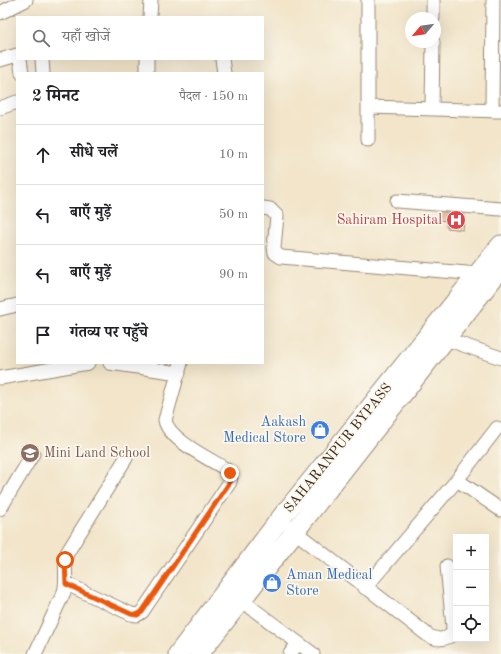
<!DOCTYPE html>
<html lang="hi">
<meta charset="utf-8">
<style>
body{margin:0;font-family:"Old Standard TT","Noto Serif Devanagari",serif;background:#f6f6f6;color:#202124}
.controls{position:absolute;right:12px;bottom:12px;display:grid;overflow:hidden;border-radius:0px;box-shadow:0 4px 16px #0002}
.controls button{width:36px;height:36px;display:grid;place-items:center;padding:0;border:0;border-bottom:1px solid #e0e0e0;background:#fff;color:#202124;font:20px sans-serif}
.compass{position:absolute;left:405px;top:12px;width:36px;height:36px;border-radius:50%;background:#fff;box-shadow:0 4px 16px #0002;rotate:241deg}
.stop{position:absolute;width:12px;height:12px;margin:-9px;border:3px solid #ea580c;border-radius:50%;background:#fff}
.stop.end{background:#ea580c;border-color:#fff;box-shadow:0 1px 4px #0008}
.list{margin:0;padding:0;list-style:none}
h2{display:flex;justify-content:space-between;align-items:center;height:52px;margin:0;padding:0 16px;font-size:17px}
h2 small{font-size:13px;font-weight:400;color:#757577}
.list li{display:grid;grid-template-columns:26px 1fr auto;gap:12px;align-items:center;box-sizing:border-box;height:60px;padding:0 16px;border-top:1px solid #e0e0e0}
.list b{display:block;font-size:15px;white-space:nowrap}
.list em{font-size:13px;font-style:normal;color:#757577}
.icon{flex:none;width:22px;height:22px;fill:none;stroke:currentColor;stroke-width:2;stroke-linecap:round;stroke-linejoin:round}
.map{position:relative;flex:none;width:501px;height:654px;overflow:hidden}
.search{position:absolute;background:#fff;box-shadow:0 4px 16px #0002;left:16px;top:16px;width:248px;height:44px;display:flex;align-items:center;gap:10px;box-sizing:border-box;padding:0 14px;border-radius:0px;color:#757577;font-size:15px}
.panel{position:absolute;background:#fff;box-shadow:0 4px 16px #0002;left:16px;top:72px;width:248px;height:292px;border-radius:0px}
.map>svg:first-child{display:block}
.building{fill:url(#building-hatch)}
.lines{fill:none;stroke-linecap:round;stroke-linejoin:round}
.street-casing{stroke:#968874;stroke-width:15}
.secondary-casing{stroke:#968874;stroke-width:21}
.street{stroke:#fff;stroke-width:13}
.secondary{stroke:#fff;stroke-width:19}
.route{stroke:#ea580c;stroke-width:5}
.labels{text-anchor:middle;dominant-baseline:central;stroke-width:3.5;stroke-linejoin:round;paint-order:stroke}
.health-label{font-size:14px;fill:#be3a42;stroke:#fbf7ec;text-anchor:end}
.shop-label{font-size:14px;fill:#366cbe;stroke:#fbf7ec;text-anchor:end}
.street-label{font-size:14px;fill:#3b2a1e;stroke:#fbf7ec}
.education-label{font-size:14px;fill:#785e54;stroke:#fbf7ec;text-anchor:start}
</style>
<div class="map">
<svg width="501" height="654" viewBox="0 0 501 654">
<defs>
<pattern id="building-hatch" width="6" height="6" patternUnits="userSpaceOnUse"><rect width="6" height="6" fill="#d5a474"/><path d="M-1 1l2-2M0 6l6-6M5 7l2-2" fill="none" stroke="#ae865f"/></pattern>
</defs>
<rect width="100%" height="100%" fill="#fbf7ec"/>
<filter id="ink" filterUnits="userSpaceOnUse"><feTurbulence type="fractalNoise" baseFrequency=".025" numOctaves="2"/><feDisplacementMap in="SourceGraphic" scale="8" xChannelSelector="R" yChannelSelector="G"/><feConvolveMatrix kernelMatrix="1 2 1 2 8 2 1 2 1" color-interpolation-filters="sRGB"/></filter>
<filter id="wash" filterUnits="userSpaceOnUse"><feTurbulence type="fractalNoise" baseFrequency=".012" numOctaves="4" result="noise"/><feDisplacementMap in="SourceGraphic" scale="16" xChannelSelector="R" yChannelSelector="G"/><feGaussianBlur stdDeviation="0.9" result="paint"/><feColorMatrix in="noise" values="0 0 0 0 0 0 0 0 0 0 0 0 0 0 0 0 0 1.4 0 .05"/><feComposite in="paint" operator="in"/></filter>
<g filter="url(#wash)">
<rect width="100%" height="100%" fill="#f2e5ca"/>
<g id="blocks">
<path class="building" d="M440,208l25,3 -2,19 -16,-2 1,-7 -9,-1z"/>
</g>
</g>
<g filter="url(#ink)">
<use href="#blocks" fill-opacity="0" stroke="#968874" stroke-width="1"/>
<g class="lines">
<defs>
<path id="street" d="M0,13l26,-13
M150,17l1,-17
M433,18v-18
M20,59l2,14
M42,59l1,14
M222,59l2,14
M0,60l17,-5
M147,73v-14
M368,107l133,4
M0,108l17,-6
M432,109l1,-67
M492,111l1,-111
M368,140v-140
M397,201l104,8
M263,208l7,1 7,7 -3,31 1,6 6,4 197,17
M0,309l17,-4
M439,335l7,4 55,19
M110,363l69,10
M0,378l88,-15
M457,480l44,30
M0,509l33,-55
M289,527l140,109c9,4 14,4 23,-1l1,-8 -6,-61
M67,584l64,30 6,1 5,-3 88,-130c2,-7 -1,-10 -6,-14 -16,-10 -56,-29 -59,-48l16,-57
M365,588l92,-108 40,-52
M241,600l72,54
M35,654l29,-62c4,-13 -1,-26 3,-39l59,-95
M290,654l8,-11"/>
<path id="secondary" d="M178,654l102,-135 221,-274
M199,654l302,-386"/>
</defs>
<use href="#street" class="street-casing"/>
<use href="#secondary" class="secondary-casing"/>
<use href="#street" class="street"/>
<use href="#secondary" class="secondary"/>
</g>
</g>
<g class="lines" filter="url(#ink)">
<path class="route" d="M65,560l1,24 65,30 6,1 5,-3 88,-130 1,-5 -1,-4"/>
</g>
<defs>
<symbol id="hospital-disc" viewBox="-11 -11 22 22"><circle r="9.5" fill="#e0444e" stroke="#fbf7ec"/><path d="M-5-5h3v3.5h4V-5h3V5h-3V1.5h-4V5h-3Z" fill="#fff"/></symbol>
<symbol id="shop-disc" viewBox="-11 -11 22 22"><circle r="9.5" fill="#3f7fe0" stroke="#fbf7ec"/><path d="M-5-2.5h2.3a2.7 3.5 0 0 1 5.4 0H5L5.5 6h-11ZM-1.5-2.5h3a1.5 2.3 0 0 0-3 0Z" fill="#fff"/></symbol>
<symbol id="school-disc" viewBox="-11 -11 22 22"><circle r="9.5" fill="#8d6e63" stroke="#fbf7ec"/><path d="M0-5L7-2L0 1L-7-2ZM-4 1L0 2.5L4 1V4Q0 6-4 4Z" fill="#fff"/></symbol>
</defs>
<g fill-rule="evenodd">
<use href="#hospital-disc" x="445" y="209" width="22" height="22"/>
<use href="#shop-disc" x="309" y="419" width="22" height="22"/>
<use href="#school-disc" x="19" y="442" width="22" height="22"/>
<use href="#shop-disc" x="261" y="572" width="22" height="22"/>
</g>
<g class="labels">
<g class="health-label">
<text x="442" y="220">Sahiram Hospital</text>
</g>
<g class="shop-label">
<text x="306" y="422">Aakash<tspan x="306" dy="16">Medical Store</tspan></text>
<text x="286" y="575" text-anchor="start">Aman Medical<tspan x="286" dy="16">Store</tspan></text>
</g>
<g class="street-label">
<text transform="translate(338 448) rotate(-51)">SAHARANPUR BYPASS</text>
</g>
<g class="education-label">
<text x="44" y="453">Mini Land School</text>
</g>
</g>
</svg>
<div class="controls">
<button>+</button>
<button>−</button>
<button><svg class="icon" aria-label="locate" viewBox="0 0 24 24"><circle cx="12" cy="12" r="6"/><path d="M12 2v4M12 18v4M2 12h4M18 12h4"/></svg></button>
</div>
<svg class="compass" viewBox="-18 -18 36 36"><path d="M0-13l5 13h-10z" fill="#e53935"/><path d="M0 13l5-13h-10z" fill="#757577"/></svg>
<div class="stop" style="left:65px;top:560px"></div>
<div class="stop end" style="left:230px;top:473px"></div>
<div class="search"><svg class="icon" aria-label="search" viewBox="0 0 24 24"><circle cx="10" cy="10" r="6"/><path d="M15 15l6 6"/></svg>यहाँ खोजें</div>
<section class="panel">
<h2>2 मिनट<small>पैदल · 150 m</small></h2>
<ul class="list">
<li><svg class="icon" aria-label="ahead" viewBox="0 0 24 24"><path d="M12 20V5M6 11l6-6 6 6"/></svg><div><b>सीधे चलें</b></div><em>10 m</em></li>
<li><svg class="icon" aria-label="left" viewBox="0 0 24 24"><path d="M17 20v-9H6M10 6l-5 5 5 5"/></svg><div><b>बाएँ मुड़ें</b></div><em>50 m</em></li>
<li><svg class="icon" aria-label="left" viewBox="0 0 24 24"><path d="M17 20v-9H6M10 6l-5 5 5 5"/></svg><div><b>बाएँ मुड़ें</b></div><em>90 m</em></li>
<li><svg class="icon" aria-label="arrive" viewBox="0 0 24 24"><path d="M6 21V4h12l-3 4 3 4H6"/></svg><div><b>गंतव्य पर पहुँचे</b></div></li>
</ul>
</section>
</div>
